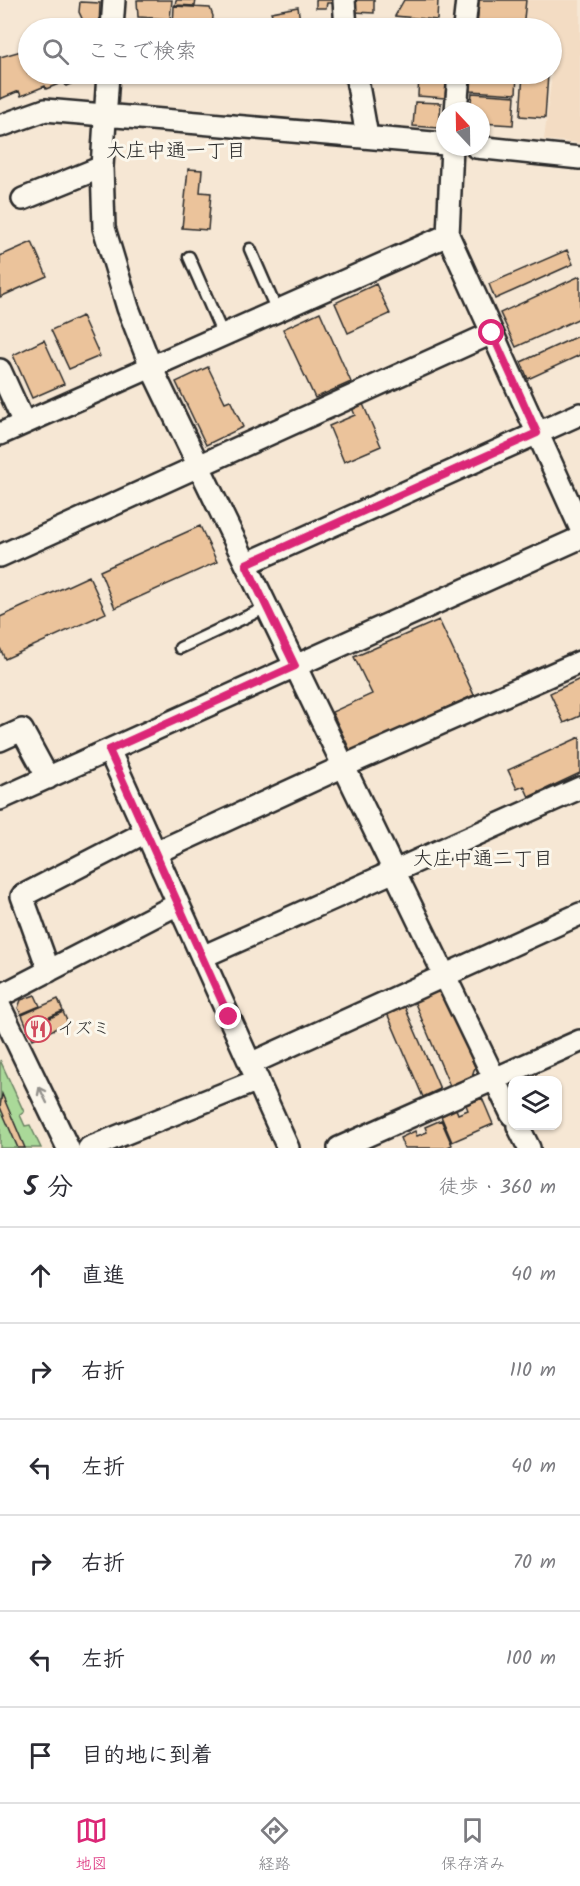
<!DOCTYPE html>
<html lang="ja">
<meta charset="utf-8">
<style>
body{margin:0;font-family:Kalam,"Klee One",sans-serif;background:#f2f2f3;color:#2b2b33}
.controls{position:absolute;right:18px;bottom:18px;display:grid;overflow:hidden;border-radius:12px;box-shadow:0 2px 4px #0004}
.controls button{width:54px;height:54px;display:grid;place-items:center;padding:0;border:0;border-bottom:2px solid #e1e1e2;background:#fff;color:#2b2b33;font:30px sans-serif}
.compass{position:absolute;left:436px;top:102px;width:54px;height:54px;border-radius:50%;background:#fff;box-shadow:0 2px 4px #0004;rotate:338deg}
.stop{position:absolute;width:18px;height:18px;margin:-14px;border:4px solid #db2777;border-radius:50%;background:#fff}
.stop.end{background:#db2777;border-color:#fff;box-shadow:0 2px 6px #0008}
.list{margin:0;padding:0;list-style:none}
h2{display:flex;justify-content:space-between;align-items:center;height:78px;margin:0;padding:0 24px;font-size:26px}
h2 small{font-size:20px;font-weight:400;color:#7c7c81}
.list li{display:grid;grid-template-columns:39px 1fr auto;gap:18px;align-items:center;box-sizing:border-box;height:96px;padding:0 24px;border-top:2px solid #e1e1e2}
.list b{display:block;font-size:22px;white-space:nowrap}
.list em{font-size:20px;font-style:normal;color:#7c7c81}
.icon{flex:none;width:33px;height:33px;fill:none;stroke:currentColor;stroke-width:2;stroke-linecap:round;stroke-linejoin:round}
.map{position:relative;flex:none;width:580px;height:1148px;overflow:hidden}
.search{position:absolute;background:#fff;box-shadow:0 2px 4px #0004;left:18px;right:18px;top:18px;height:66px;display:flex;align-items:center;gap:15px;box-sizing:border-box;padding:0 21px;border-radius:33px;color:#7c7c81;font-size:22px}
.sheet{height:654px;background:#fff}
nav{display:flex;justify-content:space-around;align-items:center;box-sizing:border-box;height:84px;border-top:2px solid #e1e1e2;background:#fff;font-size:16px;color:#7c7c81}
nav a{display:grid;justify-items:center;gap:3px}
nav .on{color:#db2777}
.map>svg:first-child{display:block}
.built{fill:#f3dcc3}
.green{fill:#aad999;stroke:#6a8262;stroke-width:1.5}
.building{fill:#ebc39b;stroke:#2b2b2b;stroke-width:1.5}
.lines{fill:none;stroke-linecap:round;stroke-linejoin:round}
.lane-casing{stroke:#2b2b2b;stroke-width:15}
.street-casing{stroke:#2b2b2b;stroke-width:26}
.lane{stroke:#fbf7ec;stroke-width:10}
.street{stroke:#fbf7ec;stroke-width:21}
.oneway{stroke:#93918c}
.route{stroke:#db2777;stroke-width:8}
.labels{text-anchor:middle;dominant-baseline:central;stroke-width:6;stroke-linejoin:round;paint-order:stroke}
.poi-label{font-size:18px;fill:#2b2b2b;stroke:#fbf7ec;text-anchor:start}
.neighbourhood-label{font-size:20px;fill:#2b2b2b;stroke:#fbf7ec}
</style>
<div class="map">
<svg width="580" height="1148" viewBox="0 0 580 1148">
<rect width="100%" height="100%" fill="#f6e7d4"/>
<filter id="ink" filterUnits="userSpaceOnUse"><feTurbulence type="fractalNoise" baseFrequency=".0167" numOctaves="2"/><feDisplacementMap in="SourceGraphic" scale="12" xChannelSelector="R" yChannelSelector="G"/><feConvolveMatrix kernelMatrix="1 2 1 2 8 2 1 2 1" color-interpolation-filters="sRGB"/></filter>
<g filter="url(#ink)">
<path class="built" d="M476,0h104v143l-36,-3 8,-66v-46h-79z"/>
<path class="green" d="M0,1060l24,52 -4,3 5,11 5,-1 11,23h-41z"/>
<path class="building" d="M137,0h35l-2,19 -32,-2z
M176,0h20l-1,6 -20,-1z
M316,0h19v3h-8l-1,5h-10z
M354,0h20v13l-20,-1z
M404,0h34l-1,20 -42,-4z
M479,0h47l-3,28h-46z
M80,2l20,1 -1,24h-13l-7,-15z
M174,6l36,2 3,8 -1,12h-39z
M298,7l3,21h-24l-6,-16z
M334,18l1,10h-26v-6z
M28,49v25h55l2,4 -19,8 -2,-4 -18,7 -1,-3 -24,10 -2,-5 -19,8v-42z
M419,74h28l-2,24 -27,-2z
M472,74h45l-1,20 -45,-3z
M523,74h25l-3,44 -25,-2z
M472,93l43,3 -2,29 -32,-2v-12h-11z
M415,102l26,1 -2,25 -26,-2z
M188,169l14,1 -2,22 11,1 -3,37 -26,-2z
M32,242l15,34 -47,21v-41z
M567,250l6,14 -78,35 -6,-15z
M580,276v42l-64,29 -16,-34z
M376,284l14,30 -42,19 -13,-30z
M320,312l31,70 -36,16 -32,-69z
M82,316l18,40 -31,13 -18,-39z
M580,335v20l-52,24 -7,-17z
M44,340l20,44 -32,14 -19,-43z
M208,367l17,35 5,-2 13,27 -37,18 -30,-63z
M363,404l18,42 -37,16 -15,-36 26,-11 -3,-7z
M200,526l17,36 -102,46 -15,-37z
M89,576l17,37 -101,46 -5,-11v-31z
M439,620l35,75 -123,57 -19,-40 40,-18 -18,-37z
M580,679v37l-16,7 -14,-30z
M580,737v36l-51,24 -5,-11 -7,3 -9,-19z
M435,992l8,1 32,74 -3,9 -22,10 -36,-85z
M35,995l5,11 -19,8 -3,-6 3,-8z
M58,999l5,12 -36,16 -5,-12z
M404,1005l36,84 -17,8 -36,-84z
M63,1012l5,11 -35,16 -5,-11z
M2,1094l23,54h-7l-18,-41z
M482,1098l11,26 -41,18 -11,-26 15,-7 2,5 10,-4 -2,-5z
M441,1120l11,25 -6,3h-42l-4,-10 15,-7 2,5 10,-4 -2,-5z"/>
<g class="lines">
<defs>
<path id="lane" d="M250,249l27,62
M189,257l34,78
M180,648l87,-41"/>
<path id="street" d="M344,0l2,28
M112,28l2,-28
M464,28l3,-28
M108,74l-6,93 2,61 24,80 23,59 361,748
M356,74l11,62
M456,111l3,-37
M0,126l45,-16 400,34
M452,147l-4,88 132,292
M476,147l104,11
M23,199l79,-32
M0,370l24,53
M0,434l448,-199
M0,556l492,-223
M246,564l334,-150
M0,740l22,-10 26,48
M109,750l179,398
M0,799l580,-261
M155,853l189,-87 236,-104
M202,957l378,-169
M49,971l-27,-75 124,-64
M0,996l178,-92
M0,1007l68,141
M250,1064l330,-150
M518,1126l11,22
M89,1148l169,-68
M339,1148l241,-107"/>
</defs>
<use href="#lane" class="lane-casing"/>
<use href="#street" class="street-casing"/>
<use href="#lane" class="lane"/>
<use href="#street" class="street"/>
</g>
<defs><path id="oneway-shaft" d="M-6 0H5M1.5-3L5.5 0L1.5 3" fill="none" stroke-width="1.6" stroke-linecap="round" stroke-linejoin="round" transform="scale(1.5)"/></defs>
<use class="oneway" href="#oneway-shaft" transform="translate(43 1095) rotate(-116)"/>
</g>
<g class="lines" filter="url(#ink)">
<path class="route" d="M229,1017l-120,-267 186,-84 -49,-102 291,-131 -45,-100"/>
</g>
<defs>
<symbol id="restaurant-ring" viewBox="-11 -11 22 22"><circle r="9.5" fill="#fbf7ec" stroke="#d1495b" stroke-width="1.5"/><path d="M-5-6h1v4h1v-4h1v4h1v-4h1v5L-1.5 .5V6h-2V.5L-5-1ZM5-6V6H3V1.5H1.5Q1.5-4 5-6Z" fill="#d1495b"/></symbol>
</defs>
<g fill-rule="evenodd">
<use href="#restaurant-ring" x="23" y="1014" width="30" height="30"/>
</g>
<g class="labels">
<g class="poi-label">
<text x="57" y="1029">イズミ</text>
</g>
<g class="neighbourhood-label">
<text x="176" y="152">大庄中通一丁目</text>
<text x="483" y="860">大庄中通二丁目</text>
</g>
</g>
</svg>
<div class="controls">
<button><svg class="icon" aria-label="layers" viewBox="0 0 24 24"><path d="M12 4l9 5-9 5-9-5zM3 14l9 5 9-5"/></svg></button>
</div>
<svg class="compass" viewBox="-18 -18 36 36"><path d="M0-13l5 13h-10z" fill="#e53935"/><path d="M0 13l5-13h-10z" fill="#7c7c81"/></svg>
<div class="stop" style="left:492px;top:333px"></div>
<div class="stop end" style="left:229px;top:1017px"></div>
<div class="search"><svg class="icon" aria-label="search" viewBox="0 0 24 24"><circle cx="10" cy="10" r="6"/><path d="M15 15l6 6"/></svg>ここで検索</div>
</div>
<section class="sheet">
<h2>5 分<small>徒歩 · 360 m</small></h2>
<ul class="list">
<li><svg class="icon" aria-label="ahead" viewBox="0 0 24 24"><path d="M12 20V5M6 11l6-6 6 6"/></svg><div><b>直進</b></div><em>40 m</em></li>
<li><svg class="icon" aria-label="right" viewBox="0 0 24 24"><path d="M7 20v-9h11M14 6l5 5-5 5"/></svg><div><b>右折</b></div><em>110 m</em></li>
<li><svg class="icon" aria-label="left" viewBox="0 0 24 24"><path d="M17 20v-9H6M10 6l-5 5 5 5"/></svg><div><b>左折</b></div><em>40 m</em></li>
<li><svg class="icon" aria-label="right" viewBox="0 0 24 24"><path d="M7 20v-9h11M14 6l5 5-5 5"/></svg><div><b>右折</b></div><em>70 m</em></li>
<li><svg class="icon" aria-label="left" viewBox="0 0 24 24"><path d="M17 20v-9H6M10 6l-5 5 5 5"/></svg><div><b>左折</b></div><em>100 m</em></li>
<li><svg class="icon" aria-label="arrive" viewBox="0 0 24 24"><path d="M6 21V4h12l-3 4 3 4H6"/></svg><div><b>目的地に到着</b></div></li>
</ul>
</section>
<nav>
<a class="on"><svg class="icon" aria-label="map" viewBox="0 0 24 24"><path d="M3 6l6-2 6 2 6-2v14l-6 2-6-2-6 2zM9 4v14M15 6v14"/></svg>地図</a>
<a><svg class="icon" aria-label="directions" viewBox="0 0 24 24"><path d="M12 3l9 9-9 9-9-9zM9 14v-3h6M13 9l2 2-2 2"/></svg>経路</a>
<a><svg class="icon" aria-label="saved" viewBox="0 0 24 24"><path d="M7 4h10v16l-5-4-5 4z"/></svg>保存済み</a>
</nav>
